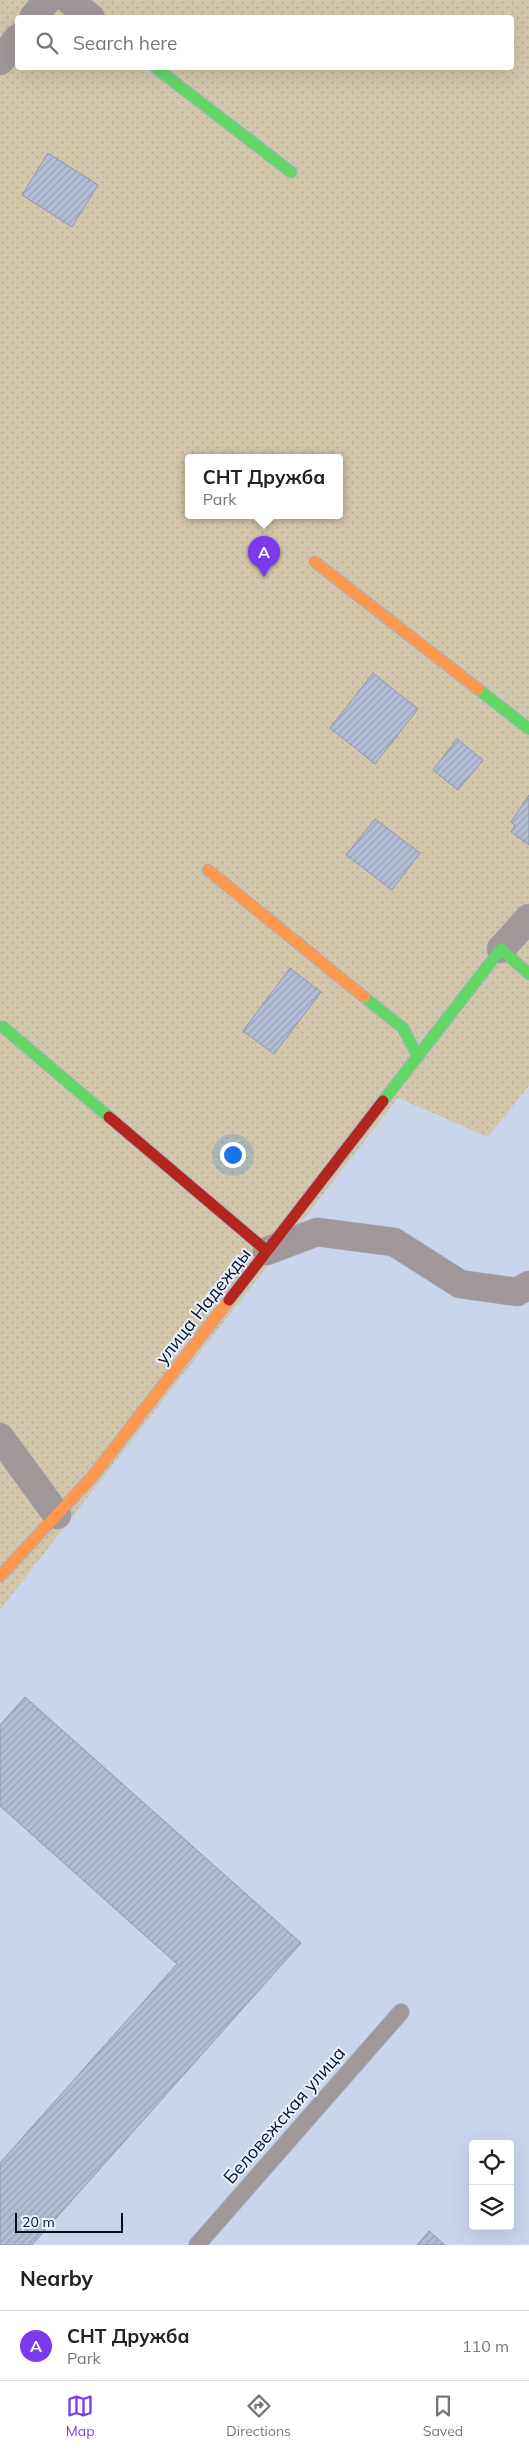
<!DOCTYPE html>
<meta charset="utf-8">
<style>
body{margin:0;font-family:Mulish,sans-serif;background:#f2f2f2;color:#222}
.controls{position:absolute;right:15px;bottom:15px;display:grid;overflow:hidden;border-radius:5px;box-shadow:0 5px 20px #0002}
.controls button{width:45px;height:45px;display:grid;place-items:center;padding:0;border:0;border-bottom:1px solid #e0e0e0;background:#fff;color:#222;font:25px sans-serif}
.scale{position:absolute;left:15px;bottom:12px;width:108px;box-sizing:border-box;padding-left:5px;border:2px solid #050e26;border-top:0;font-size:14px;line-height:18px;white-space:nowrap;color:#050e26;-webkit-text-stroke:4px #eaf1ff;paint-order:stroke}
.you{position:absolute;left:232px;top:1154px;width:18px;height:18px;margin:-12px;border:4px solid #fff;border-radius:50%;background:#1a73e8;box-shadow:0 0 0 8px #1a73e833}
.badge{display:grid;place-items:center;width:32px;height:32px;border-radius:50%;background:#7c3aed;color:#fff;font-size:16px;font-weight:700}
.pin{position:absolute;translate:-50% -41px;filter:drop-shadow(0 1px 2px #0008)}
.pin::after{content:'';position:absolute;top:26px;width:18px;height:15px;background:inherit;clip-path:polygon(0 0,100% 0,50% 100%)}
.popup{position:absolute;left:185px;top:454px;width:158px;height:65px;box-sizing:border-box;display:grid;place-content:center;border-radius:5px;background:#fff;filter:drop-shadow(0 1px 4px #0005);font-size:16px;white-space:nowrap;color:#767676}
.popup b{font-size:19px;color:#222}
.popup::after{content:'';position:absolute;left:50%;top:100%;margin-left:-10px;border:10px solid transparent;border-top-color:#fff}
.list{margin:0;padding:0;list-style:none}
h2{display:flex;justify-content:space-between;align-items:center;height:65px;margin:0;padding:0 20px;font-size:21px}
h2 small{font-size:16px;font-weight:400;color:#767676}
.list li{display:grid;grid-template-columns:32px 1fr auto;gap:15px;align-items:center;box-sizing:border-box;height:70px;padding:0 20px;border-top:1px solid #e0e0e0}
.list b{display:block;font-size:19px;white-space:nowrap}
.list p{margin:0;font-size:16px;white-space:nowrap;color:#767676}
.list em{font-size:16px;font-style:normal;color:#767676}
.icon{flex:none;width:28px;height:28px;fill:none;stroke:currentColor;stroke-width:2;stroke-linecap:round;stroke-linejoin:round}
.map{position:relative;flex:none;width:529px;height:2245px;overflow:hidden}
.search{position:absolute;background:#fff;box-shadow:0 5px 20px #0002;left:15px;right:15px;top:15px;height:55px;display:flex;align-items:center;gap:12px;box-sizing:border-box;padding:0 18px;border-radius:5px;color:#767676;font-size:19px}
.sheet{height:135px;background:#fff}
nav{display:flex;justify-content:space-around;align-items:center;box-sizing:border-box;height:70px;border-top:1px solid #e0e0e0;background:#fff;font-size:14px;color:#767676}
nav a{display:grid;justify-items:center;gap:2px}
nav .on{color:#7c3aed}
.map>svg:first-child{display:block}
.garden{fill:url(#garden-dots);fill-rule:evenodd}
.building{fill:url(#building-hatch);stroke:#8d97ad}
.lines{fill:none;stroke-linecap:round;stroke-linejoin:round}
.lane-casing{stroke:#a9b2c6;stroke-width:18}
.street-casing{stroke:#a9b2c6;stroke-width:29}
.fast-casing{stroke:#a9b2c6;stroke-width:13}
.slow-casing{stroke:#a9b2c6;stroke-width:13}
.jam-casing{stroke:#a9b2c6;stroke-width:13}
.lane{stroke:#a09799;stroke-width:16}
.street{stroke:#a09799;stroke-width:28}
.fast{stroke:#63d668;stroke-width:11}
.slow{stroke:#ff974d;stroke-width:11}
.jam{stroke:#b3261e;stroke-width:11}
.labels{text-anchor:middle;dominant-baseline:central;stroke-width:4;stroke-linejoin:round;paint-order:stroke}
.street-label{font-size:18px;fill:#050e26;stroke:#eaf1ff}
</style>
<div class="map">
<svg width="529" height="2245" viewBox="0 0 529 2245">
<defs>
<pattern id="garden-dots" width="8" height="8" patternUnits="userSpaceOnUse" patternTransform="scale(1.25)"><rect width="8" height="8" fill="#d3c7ab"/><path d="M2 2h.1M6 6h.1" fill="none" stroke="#b4aa93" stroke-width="1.8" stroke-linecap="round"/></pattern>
<pattern id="building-hatch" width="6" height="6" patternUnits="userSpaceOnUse" patternTransform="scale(1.25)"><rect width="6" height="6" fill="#b2bcd4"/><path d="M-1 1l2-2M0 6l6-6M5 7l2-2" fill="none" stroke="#98a0b6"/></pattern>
</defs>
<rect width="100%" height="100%" fill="#cad5ec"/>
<path class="garden" d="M0,0h529v1086l-41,51 -90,-39 -398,512zM18,18h494v50h-494zM189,458h150v58h-150z"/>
<path class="building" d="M48,153l50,32 -26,42 -50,-32z
M373,673l45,36 -43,55 -45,-36z
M457,739l26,21 -25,30 -25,-20z
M529,795v50l-18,-13 4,-7 -4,-3z
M375,819l45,34 -28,37 -46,-35z
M290,968l31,24 -47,62 -31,-23z
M25,1697l276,246 -269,302h-32v-82l177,-199 -177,-158v-81z
M429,2231l16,14h-28z"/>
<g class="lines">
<defs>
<path id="lane" d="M197,2245l204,-233"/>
<path id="street" d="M69,0l22,18
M33,18l14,-18
M0,61l18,-23
M501,949l28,-31
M267,1251l50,-19 77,10 66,42 57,8 12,-7
M0,1437l57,78"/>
<path id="fast" d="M156,68l135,104
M478,689l51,40
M364,997l39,31 15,29
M3,1027l106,90
M383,1101l118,-152 28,25"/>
<path id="slow" d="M315,562l163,127
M208,870l156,127
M0,1576l92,-99 137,-177"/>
<path id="jam" d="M109,1117l158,134 -38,49
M267,1251l116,-150"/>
</defs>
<use href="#lane" class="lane-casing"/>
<use href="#street" class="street-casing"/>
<use href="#fast" class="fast-casing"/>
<use href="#slow" class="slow-casing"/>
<use href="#jam" class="jam-casing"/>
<use href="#lane" class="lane"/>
<use href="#street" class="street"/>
<use href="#fast" class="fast"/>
<use href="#slow" class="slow"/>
<use href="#jam" class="jam"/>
</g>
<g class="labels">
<g class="street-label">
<text transform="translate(203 1306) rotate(-52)">улица Надежды</text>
<text transform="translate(284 2115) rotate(-49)">Беловежская улица</text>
</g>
</g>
</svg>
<div class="controls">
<button><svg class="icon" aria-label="locate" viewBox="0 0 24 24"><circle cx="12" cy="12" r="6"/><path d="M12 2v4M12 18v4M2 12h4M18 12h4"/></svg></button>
<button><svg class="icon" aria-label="layers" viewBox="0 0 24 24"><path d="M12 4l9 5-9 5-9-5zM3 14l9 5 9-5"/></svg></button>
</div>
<div class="scale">20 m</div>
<div class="you"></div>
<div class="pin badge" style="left:264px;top:577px">A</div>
<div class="popup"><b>СНТ Дружба</b>Park</div>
<div class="search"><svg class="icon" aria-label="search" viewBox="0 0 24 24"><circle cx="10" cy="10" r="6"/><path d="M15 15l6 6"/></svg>Search here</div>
</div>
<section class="sheet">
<h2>Nearby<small></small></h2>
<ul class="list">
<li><span class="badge">A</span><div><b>СНТ Дружба</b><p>Park</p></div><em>110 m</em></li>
</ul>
</section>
<nav>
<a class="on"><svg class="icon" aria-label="map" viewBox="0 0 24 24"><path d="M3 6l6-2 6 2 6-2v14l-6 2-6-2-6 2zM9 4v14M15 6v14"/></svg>Map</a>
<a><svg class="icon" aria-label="directions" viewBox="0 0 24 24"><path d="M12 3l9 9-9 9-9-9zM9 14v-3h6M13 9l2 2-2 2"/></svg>Directions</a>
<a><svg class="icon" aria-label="saved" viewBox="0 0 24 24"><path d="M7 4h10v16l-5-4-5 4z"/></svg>Saved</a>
</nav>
